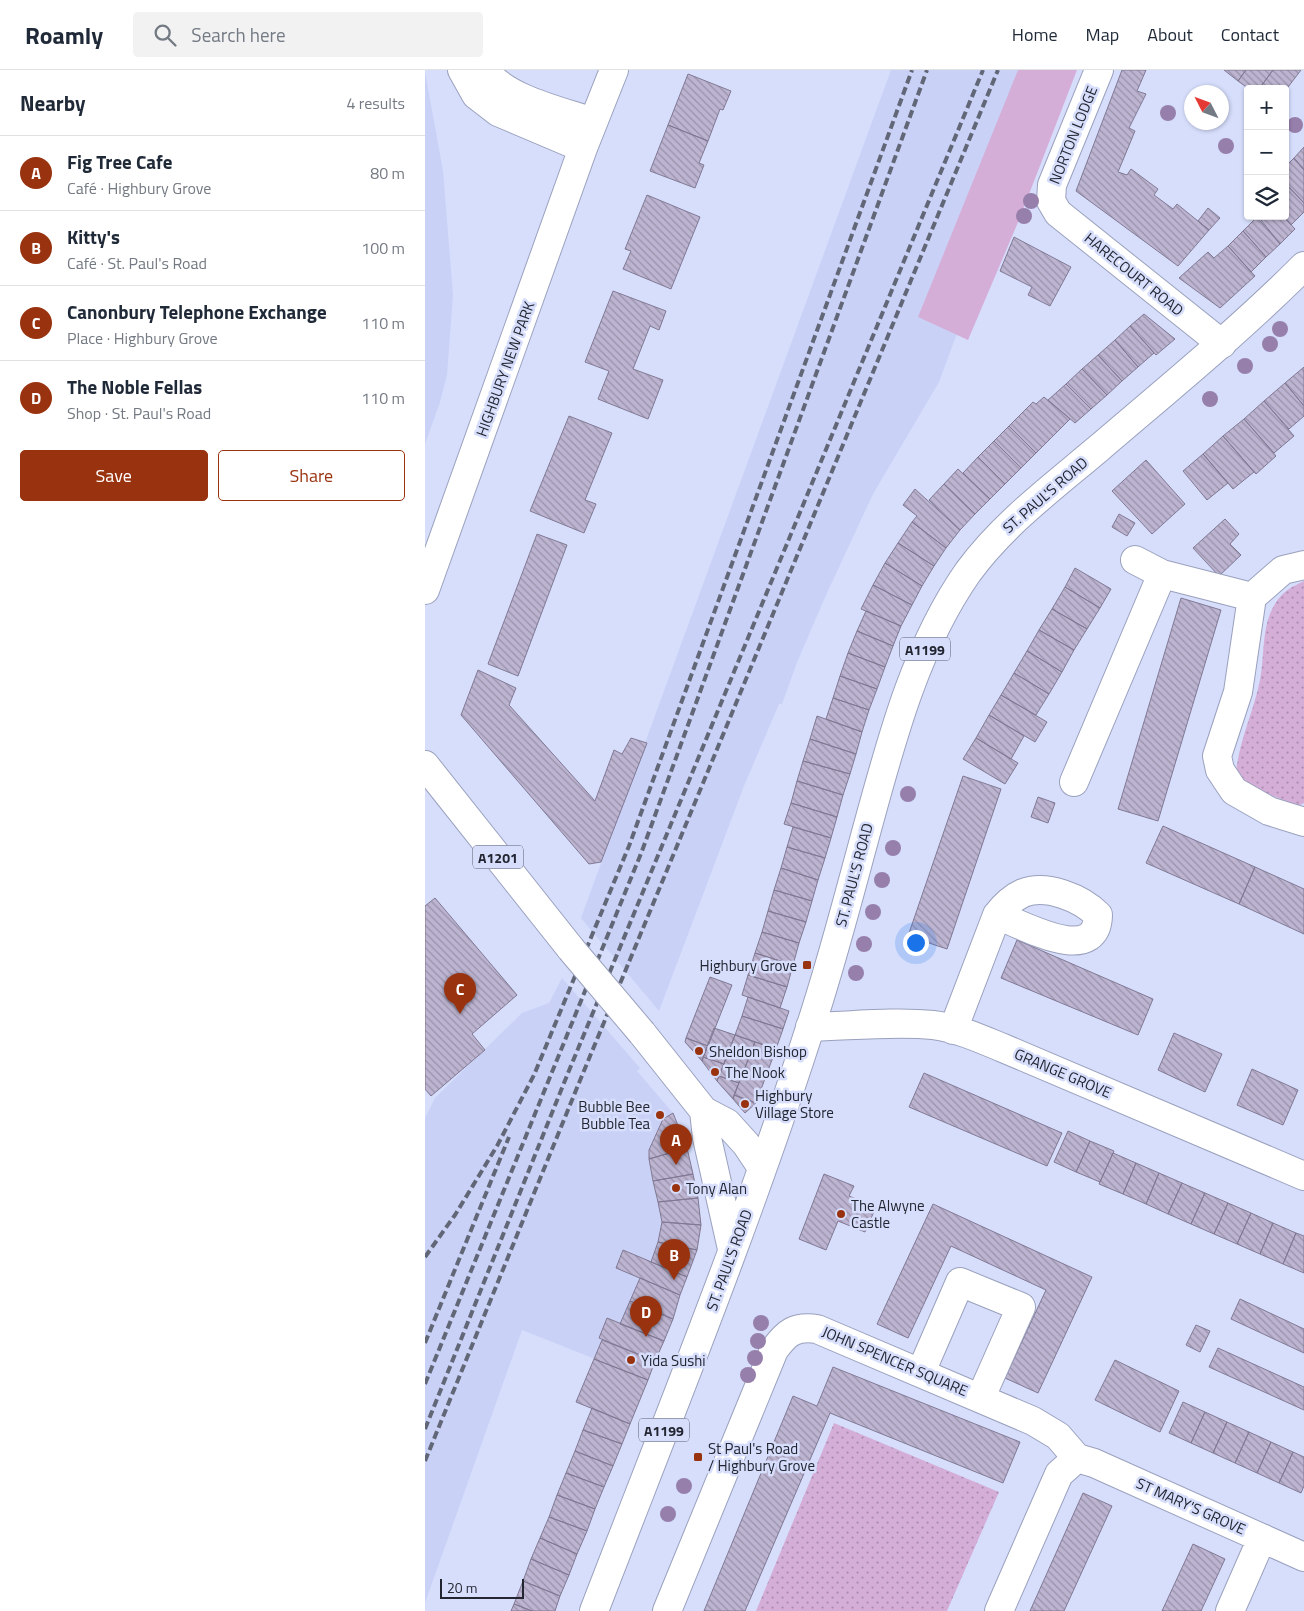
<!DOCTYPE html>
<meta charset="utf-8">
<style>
body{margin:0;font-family:"Titillium Web",sans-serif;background:#f2f2f3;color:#1f2937}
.controls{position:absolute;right:15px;top:15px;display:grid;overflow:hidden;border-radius:5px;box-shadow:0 1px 4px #0004}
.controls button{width:45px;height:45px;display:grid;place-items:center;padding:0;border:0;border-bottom:1px solid #e0e1e3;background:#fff;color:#1f2937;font:25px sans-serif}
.compass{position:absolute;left:759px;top:15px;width:45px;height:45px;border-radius:50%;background:#fff;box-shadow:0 1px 4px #0004;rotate:312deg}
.scale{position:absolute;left:15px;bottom:12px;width:84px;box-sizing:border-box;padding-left:5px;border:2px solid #232631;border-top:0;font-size:14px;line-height:18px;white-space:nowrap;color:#232631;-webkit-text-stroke:4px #d6defc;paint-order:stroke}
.you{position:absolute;left:490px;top:872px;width:18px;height:18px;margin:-12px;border:4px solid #fff;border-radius:50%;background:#1a73e8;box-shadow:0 0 0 8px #1a73e833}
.badge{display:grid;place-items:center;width:32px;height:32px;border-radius:50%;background:#99330f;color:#fff;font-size:16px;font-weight:700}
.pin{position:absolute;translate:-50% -41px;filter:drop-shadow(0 1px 2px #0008)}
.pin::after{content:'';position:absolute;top:26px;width:18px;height:15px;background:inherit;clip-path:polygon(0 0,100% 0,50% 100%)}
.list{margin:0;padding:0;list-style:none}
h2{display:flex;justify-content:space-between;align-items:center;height:65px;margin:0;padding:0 20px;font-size:21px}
h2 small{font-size:16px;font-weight:400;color:#747a83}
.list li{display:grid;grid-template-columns:32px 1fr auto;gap:15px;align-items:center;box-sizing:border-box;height:75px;padding:0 20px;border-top:1px solid #e0e1e3}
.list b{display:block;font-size:19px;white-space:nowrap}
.list p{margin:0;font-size:16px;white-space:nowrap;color:#747a83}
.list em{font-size:16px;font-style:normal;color:#747a83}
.actions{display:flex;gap:10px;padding:15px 20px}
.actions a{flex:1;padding:11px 0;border:1px solid #99330f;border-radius:5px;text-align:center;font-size:18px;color:#99330f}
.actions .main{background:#99330f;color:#fff}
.icon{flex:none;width:28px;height:28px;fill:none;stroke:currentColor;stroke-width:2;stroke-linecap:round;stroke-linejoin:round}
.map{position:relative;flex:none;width:879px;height:1541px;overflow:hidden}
header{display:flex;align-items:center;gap:30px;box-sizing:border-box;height:70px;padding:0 25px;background:#fff;border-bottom:1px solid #e0e1e3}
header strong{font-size:24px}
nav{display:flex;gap:28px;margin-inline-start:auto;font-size:18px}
.search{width:350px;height:45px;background:#f2f2f3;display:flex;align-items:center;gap:12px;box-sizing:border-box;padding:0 18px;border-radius:5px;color:#747a83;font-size:19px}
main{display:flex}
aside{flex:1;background:#fff}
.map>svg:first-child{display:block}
.built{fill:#c9d2f6}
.grass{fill:#d5aed8}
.garden{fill:url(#garden-dots)}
.building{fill:url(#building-back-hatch);stroke:#817994}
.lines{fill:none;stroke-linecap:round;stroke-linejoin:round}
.minor-casing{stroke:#9aa1bd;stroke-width:30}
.major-casing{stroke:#9aa1bd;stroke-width:30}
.minor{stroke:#fff;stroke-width:28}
.major{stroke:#fff;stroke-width:28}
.rail{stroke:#626778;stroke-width:4;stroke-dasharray:8 4;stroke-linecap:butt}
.major-bridge-casing{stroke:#9aa1bd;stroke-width:30;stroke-linecap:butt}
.major-bridge{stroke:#fff;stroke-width:28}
.tree{fill:#967fab}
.poi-dot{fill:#99330f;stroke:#d6defc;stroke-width:2}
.labels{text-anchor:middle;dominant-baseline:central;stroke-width:5;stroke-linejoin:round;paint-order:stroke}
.shield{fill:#d6defc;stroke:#595d6e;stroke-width:1}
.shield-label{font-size:14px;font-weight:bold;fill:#232631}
.street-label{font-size:15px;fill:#232631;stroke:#d6defc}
.poi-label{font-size:15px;fill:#232631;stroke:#d6defc;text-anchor:start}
</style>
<header>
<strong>Roamly</strong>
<div class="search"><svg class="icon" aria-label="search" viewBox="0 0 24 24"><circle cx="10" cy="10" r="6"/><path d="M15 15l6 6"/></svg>Search here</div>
<nav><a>Home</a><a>Map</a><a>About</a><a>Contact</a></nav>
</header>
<main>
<aside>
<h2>Nearby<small>4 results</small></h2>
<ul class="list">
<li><span class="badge">A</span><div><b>Fig Tree Cafe</b><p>Café · Highbury Grove</p></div><em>80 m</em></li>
<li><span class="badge">B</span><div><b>Kitty's</b><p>Café · St. Paul's Road</p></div><em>100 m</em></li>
<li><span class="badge">C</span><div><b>Canonbury Telephone Exchange</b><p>Place · Highbury Grove</p></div><em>110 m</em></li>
<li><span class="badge">D</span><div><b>The Noble Fellas</b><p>Shop · St. Paul's Road</p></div><em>110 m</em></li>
</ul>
<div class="actions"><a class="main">Save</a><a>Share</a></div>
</aside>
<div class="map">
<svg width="879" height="1541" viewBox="0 0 879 1541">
<defs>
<pattern id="garden-dots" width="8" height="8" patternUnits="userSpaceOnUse" patternTransform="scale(1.25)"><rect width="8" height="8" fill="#d5aed8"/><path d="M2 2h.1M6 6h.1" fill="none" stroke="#ac8db0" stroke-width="1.8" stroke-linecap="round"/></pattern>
<pattern id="building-back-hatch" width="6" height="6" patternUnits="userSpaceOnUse" patternTransform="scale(1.25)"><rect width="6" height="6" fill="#bdb4d1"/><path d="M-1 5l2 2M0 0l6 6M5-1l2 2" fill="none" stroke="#9992aa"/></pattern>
</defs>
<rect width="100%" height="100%" fill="#d6defc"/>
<path class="built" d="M466,0h164l-116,312 -66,112 -47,101 -28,65 -16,44h-3l-35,82 -85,225 -78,-93z
M0,2l18,99 10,124 -6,80 -7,27 -15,42z
M137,908l78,90 -3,3 36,42 14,35 11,50 3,27 -4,25 -49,130 -126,-50 -97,273v-485l10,-20 87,-85 27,-10z"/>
<path class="grass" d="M593,0h59l-58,150 -51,120 -50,-23z"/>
<path class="garden" d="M879,511v222l-6,3 -47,-19 -15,-14c3,-33 18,-62 24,-93 5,-24 1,-54 15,-76 7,-12 16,-17 29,-23z
M409,1353l165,69 -52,119h-191z"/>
<path class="building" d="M697,0h24l-9,21 9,3 -17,34 6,3 -17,41 9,3 4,-6 27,20 -4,6 19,14 4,-5 32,26 -31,36 -102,-75z
M799,0h22l-8,11z
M821,0h27l-14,19h-10l-11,-8z
M848,0h28l-16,21v-2h-26z
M263,4l43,17 -8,19 -3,-1 -12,32 -40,-16z
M243,55l40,16 -9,22 5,2 -9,23 -45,-17z
M879,77v23l-10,-12z
M869,88l10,12v33l-19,-20v-16z
M860,113l19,20v9l-13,13 -8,-9h2z
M222,125l53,22 -29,72 -48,-20 8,-18 -6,-2z
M783,138l12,10 -11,12 -11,-9z
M833,146h25l12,13 -15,15z
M832,147l23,27 -14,13 -23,-26z
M818,161l23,26 -15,15 -23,-26z
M589,167l57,30 -21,39 -22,-11 4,-8 -32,-16z
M803,176l27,30 -35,32 -41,-30 29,-26 6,6z
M188,221l53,20 -7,19 -9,-4 -17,43 30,11 -15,39 -50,-20 11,-28 -24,-9z
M719,244l31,25 -19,16 -26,-29z
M705,256l24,27 -16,14 -23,-27z
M690,270l23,27 -16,14 -24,-26z
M673,285l24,26 -15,14 -25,-26z
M879,297v39l-19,-23z
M657,299l25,26 -16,14 -25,-25z
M860,313l19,23v10l-15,13 -25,-28z
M641,314l25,25 -16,14 -27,-23z
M619,327l26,22 -34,34 -27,-27 24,-24 3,2z
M839,331l30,35 -20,17 -30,-34z
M144,346l43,17 -27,67 11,4 -12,29 -54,-22z
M819,349l32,37 -20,18 -33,-38z
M584,356l27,27 -15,15 -27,-27z
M798,366l31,36 -21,17 -30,-35z
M569,371l27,27 -16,16 -27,-27z
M778,384l25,29 -21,17 -24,-29z
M553,387l27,27 -15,15 -27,-26z
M721,390l39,44 -33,30 -40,-43z
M533,399l32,30 -15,15 -31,-30z
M519,414l31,30 -15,16 -31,-30z
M490,419l45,41 -14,18 -34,-26 5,-6 -14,-11z
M694,444l16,9 -8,13 -15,-9z
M800,449l14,15 -9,10 11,11 -22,21 -26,-28z
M487,452l34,26 -12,18 -36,-23z
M112,464l30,11 -49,131 -30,-12z
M473,473l36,23 -12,20 -37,-23z
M460,493l37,23 -10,19 -39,-20z
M650,498l36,21 -11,19 -35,-21z
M448,515l39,20 -11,21 -40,-17z
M640,517l35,21 -13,21 -35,-20z
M756,528l40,12 -63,211 -40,-12z
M627,539l35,20 -13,21 -35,-20z
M441,541l35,15 -8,20 -36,-15z
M614,560l35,20 -12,22 -35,-21z
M432,561l36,15 -8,21 -37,-14z
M602,581l35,21 -13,22 -35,-21z
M423,583l37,14 -8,22 -37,-13z
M53,600l38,18 -7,17 86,96 19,-51 8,4 9,-16 16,5 -46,119 -12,2 -128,-149z
M589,603l35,21 -13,21 -35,-20z
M415,606l37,13 -8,21 -36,-12z
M576,625l46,27 -12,20 -46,-27z
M408,628l36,12 -7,22 -36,-13z
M564,645l35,21 -13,23 -35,-21z
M392,646l45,16 -6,22 -46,-15z
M551,668l42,25 -13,21 -42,-25z
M385,669l46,15 -6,20 -47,-13z
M378,691l47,13 -7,21 -46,-14z
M538,706l38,13 -54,160 -39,-13z
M372,711l46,14 -6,22 -46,-14z
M613,727l17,6 -7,20 -17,-6z
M366,733l46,14 -6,21 -47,-14z
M738,756l92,41 -16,37 -93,-41z
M368,757l38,11 -6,20 -38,-11z
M362,777l38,11 -7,22 -37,-12z
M830,797l49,22v45l-65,-30z
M356,798l37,12 -6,21 -38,-11z
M349,820l38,11 -6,21 -38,-11z
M10,828l82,97 -45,39 13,16 -54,46 -6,-7v-183z
M343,841l38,11 -7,21 -37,-11z
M337,862l37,11 -6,22 -38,-12z
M592,870l136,59 -15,36 -137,-57z
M330,883l38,12 -6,22 -39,-12z
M323,905l39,12 -7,21 -38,-13z
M285,907l22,8 -24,61 -22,-8z
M323,927l41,14 -6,18 -41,-13z
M317,946l41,13 -7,20 -41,-14z
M289,958l21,7 -11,29 -21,-7z
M749,963l48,21 -17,38 -47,-22z
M310,965l20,7 -16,41 -20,-7z
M261,968l22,8 -6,15 -17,-19z
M330,972l21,7 -20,54 -22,-8z
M278,987l21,7 -7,17 -15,-20z
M827,999l46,21 -15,35 -46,-20z
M499,1003l138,60 -15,33 -138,-59z
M294,1006l20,7 -6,16 -16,-18z
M309,1025l22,8 -11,10 -12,-14z
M248,1043l14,35 -38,11v-9l14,-31z
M643,1061l22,10 -14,31 -22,-10z
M665,1071l24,10 -14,31 -24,-10z
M262,1078l6,26 -40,7 -4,-22z
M688,1083l23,10 -13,31 -24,-10z
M711,1093l23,10 -13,31 -23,-10z
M734,1103l23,10 -14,31 -22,-10z
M268,1104l5,24 -40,4 -5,-21z
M399,1104l30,12 -5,10 27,11 -11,25 -27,-11 -12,29 -27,-11z
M757,1113l23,10 -14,31 -23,-10z
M780,1123l23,10 -14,31 -23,-10z
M273,1128l3,27 -39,-3 -4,-20z
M803,1133l23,10 -14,31 -23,-10z
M508,1134l159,73 -54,116 -33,-15 41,-88 -95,-44 -43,92 -31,-14z
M826,1143l22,10 -13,31 -23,-10z
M237,1152l39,3 -4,25 -39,-8z
M848,1153l23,10 -13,31 -23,-10z
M871,1163l8,3v37l-21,-9z
M233,1172l39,8 -10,27 -36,-15z
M198,1180l64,27 -7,18 -64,-27z
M215,1208l40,17 -7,24 -43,-18z
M815,1229l64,30v24l-73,-34z
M205,1231l43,18 -9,22 -44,-17z
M182,1248l57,23 -9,20 -56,-23z
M771,1255l14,6 -10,21 -14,-7z
M177,1270l53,21 -7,19 -54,-21z
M793,1278l86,39v23l-95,-43z
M169,1289l54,21 -18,44 -54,-22z
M690,1290l64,31 -19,41 -65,-32z
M408,1297l187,75 -17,41 -173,-70 -85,198h-41l89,-215 24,10z
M758,1332l22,10 -14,31 -22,-10z
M167,1338l38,16 -8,20 -39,-14z
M780,1342l22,10 -14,31 -22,-10z
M802,1352l22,10 -14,31 -22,-10z
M158,1360l39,14 -9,22 -38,-15z
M824,1362l22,10 -14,31 -22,-10z
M846,1372l22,10 -14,31 -22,-10z
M150,1381l38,15 -9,21 -38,-14z
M868,1382l11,5v29l-3,7 -22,-10z
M141,1403l38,14 -9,22 -38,-14z
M658,1423l29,13 -48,105h-34z
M132,1425l38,14 -8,22 -38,-14z
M124,1447l38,14 -10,23 -37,-16z
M115,1468l37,16 -8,21 -38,-16z
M768,1474l32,15 -24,52h-39z
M106,1489l38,16 -9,21 -37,-15z
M98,1511l37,15 -5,15h-23l-18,-7z
M89,1534l18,7h-21z"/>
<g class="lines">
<defs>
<path id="minor" d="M37,0l14,25 22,17 85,36
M60,0c20,29 76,41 108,52
M674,0l-47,115 -1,16 7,12 164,131
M710,490l27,14
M879,495l-21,5 -31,27 -14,95 -21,64 3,14 14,21 35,20 35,11
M0,520l158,-442 31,-78
M649,712l88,-208 90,23
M385,957c40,-1 85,-6 123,-2 24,3 48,14 70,23l301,128
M528,960l44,-115c7,-9 15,-17 26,-22 24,-9 58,5 75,22 -1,52 -75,10 -101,0
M496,1302l39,-90 61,25 -40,90
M652,1388l17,5 210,94
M242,1541l107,-261c13,-18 21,-24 43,-21l216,92 25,15 19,22
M574,1541l60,-137 18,-16
M805,1541l32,-73"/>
<path id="major" d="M0,695l146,184
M217,963l62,78 23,12 19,21 16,24
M279,1041l3,27 25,111
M169,1541c75,-195 154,-389 218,-589 22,-67 39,-135 58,-204 23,-84 47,-173 98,-246 36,-49 85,-85 131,-124 70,-60 140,-117 205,-182"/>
</defs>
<use href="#minor" class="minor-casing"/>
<use href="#major" class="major-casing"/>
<use href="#minor" class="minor"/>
<use href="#major" class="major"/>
<path class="rail" d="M0,1187l30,-42 42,-69 37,-71 95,-229 283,-776
M0,1273l84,-206
M0,1314l217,-533 285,-781
M0,1359l143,-356 415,-1003
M0,1391l156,-383 417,-1008"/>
<defs>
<path id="major-bridge" d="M146,879l71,84"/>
</defs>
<use href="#major-bridge" class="major-bridge-casing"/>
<use href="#major-bridge" class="major-bridge"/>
</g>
<g class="tree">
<circle cx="743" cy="43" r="8"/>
<circle cx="870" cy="55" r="8"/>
<circle cx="801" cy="76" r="8"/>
<circle cx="606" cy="131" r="8"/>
<circle cx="599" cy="146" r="8"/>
<circle cx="855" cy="259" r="8"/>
<circle cx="845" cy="274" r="8"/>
<circle cx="820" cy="296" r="8"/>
<circle cx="785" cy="329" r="8"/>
<circle cx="483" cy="724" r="8"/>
<circle cx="468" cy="778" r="8"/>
<circle cx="457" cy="810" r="8"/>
<circle cx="448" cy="842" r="8"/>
<circle cx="439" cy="874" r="8"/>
<circle cx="431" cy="903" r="8"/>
<circle cx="336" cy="1253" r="8"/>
<circle cx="333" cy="1271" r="8"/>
<circle cx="330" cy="1288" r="8"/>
<circle cx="323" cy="1305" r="8"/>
<circle cx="259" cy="1416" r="8"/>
<circle cx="243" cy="1444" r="8"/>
</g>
<g class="poi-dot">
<rect x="377" y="890" width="10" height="10" rx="2.5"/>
<circle cx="274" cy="981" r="5"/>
<circle cx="290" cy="1002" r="5"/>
<circle cx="320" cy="1034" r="5"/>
<circle cx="235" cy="1045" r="5"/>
<circle cx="251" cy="1118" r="5"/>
<circle cx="416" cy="1144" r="5"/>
<circle cx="206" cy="1290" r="5"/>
<rect x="268" y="1382" width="10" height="10" rx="2.5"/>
</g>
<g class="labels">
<g class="shield">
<rect x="475" y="567.5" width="50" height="23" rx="4"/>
<rect x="48" y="775.5" width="50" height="23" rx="4"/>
<rect x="214" y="1348.5" width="50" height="23" rx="4"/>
</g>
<g class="shield-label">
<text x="500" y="579">A1199</text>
<text x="73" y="787">A1201</text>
<text x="239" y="1360">A1199</text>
</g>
<g class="street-label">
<text transform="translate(648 65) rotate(-68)">NORTON LODGE</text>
<text transform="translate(709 204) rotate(39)">HARECOURT ROAD</text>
<text transform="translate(80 299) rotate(-70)">HIGHBURY NEW PARK</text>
<text transform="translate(620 425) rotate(-41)">ST. PAUL'S ROAD</text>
<text transform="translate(429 805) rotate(-75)">ST. PAUL'S ROAD</text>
<text transform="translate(638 1003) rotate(23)">GRANGE GROVE</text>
<text transform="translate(304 1190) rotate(-70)">ST. PAUL'S ROAD</text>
<text transform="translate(470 1291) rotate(23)">JOHN SPENCER SQUARE</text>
<text transform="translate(766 1436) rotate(24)">ST MARY'S GROVE</text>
</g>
<g class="poi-label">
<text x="372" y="895" text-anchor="end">Highbury Grove</text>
<text x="284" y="981">Sheldon Bishop</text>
<text x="300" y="1002">The Nook</text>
<text x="330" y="1025">Highbury<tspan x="330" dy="17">Village Store</tspan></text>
<text x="225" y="1036" text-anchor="end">Bubble Bee<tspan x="225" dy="17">Bubble Tea</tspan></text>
<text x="261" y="1118">Tony Alan</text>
<text x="426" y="1135">The Alwyne<tspan x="426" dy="17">Castle</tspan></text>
<text x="216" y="1290">Yida Sushi</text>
<text x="283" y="1378">St Paul's Road<tspan x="283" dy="17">/ Highbury Grove</tspan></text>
</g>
</g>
</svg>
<div class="controls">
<button>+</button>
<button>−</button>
<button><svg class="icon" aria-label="layers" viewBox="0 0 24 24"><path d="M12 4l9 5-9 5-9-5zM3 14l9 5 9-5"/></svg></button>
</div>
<svg class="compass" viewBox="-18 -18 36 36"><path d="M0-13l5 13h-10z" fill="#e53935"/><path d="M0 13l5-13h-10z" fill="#747a83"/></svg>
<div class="scale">20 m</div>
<div class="you"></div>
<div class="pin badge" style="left:251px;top:1095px">A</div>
<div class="pin badge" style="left:249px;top:1210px">B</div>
<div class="pin badge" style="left:35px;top:944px">C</div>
<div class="pin badge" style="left:221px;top:1267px">D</div>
</div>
</main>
